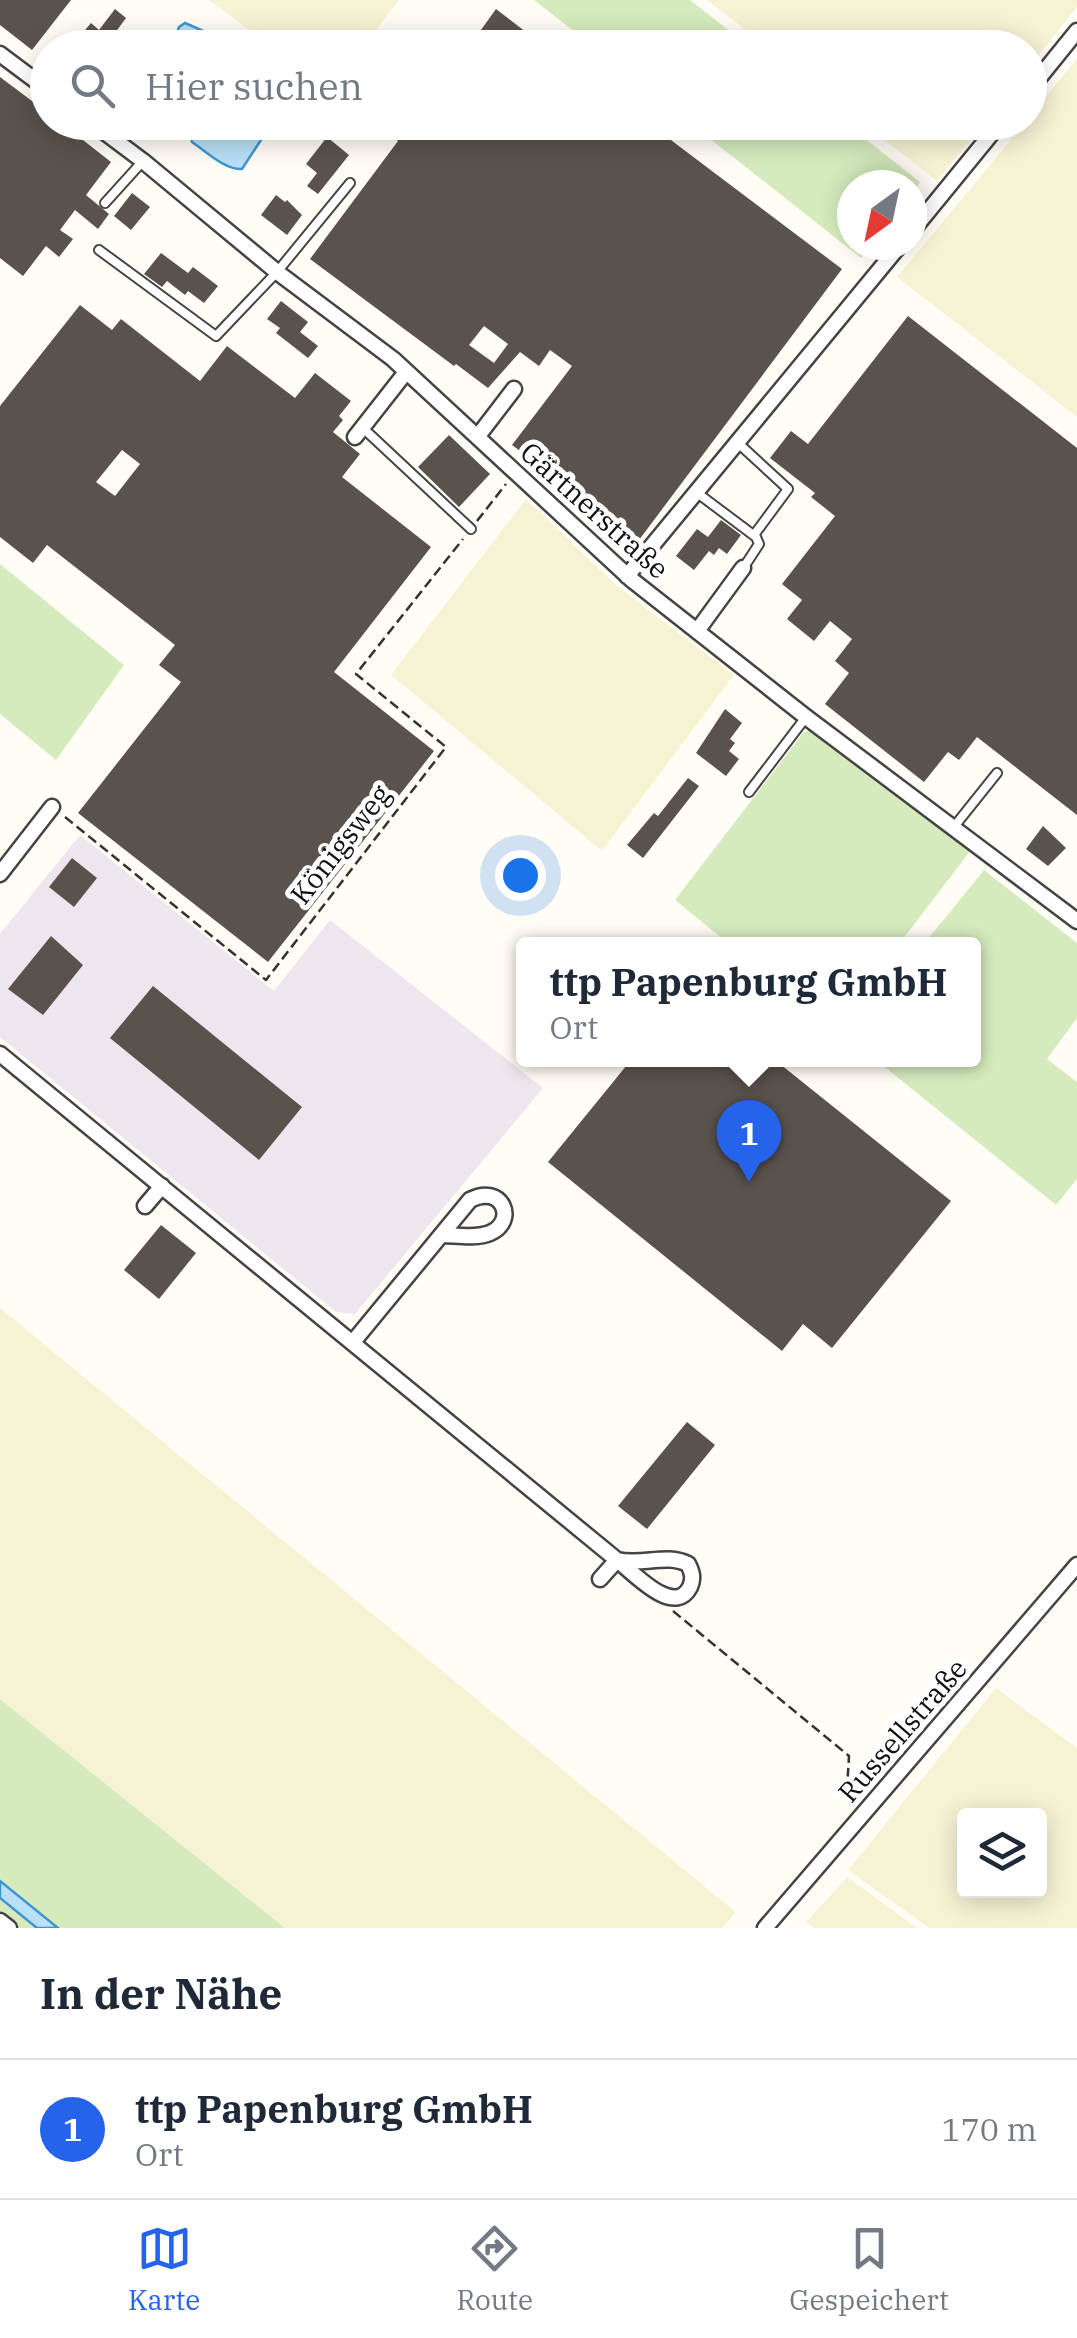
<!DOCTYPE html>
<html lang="de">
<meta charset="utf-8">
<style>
body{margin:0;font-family:"IBM Plex Serif",serif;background:#f2f2f3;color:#1f2937}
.controls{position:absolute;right:30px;bottom:30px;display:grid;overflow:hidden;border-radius:10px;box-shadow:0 5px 25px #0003}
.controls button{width:90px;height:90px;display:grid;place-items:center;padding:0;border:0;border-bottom:2px solid #e0e1e3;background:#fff;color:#1f2937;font:50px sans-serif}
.compass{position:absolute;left:837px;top:170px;width:90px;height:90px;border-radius:50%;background:#fff;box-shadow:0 5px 25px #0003;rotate:213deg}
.you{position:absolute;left:520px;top:875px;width:35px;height:35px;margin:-25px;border:8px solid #fff;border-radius:50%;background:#1a73e8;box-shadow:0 0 0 15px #1a73e833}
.badge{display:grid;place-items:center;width:65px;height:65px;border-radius:50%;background:#2563eb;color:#fff;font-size:32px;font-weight:700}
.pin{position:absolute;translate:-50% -82px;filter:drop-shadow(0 2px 5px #0008)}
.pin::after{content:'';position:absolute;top:52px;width:35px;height:30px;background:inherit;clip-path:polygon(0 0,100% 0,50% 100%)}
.popup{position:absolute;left:516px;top:937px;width:465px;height:130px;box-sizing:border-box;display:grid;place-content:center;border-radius:10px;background:#fff;filter:drop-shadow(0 2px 8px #0005);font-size:32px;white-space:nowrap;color:#747a83}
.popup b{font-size:38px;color:#1f2937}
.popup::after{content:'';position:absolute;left:50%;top:100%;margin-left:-20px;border:20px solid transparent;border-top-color:#fff}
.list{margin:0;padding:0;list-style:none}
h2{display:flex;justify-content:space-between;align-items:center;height:130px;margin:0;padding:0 40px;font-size:42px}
h2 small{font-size:32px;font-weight:400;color:#747a83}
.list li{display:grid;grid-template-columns:65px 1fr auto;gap:30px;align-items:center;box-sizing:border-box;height:140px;padding:0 40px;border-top:2px solid #e0e1e3}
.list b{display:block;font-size:38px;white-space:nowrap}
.list p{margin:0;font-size:32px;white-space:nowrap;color:#747a83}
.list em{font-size:32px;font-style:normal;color:#747a83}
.icon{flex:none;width:55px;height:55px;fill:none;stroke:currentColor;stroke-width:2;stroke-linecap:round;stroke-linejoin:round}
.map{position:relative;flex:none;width:1077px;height:1928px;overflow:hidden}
.search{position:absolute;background:#fff;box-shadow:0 5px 25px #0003;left:30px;right:30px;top:30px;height:110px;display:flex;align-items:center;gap:25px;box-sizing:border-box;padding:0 35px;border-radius:55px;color:#747a83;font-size:38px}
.sheet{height:270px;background:#fff}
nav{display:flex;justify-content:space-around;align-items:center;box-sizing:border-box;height:140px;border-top:2px solid #e0e1e3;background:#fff;font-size:28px;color:#747a83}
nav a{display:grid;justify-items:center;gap:5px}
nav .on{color:#2563eb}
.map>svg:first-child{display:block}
.industrial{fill:#eee6ef}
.farmland{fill:#f6f3d4;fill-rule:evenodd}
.green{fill:#d5ebbd}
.water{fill:#b9e0f7;stroke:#3f96cf;stroke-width:2.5}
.building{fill:#5a524d;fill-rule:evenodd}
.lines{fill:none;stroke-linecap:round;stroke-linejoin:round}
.lane-casing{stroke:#444;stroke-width:12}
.street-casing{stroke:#444;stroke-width:19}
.path{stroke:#333;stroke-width:2.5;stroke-dasharray:10 5;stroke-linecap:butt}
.lane{stroke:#fff;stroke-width:8}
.street{stroke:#fff;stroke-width:14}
.labels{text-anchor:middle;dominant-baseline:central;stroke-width:10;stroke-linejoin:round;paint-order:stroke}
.street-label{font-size:28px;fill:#111;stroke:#fff}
</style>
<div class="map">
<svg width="1077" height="1928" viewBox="0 0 1077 1928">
<rect width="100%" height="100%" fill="#fffdf5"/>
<path class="industrial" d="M80,835l194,156 56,-71 213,168 -188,226 -19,-2 -336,-275v-103z"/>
<path class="farmland" d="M209,0h190l-37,48 -90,-1z
M707,0h370v7l-47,59v-18l-262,-1z
M1077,59v358l-180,-140 128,-154 5,-1v-6z
M863,123l121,-1v1l-47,58z
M526,499l92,88 116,88 -132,176 -211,-176z
M0,1308l736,604 -14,16h-437l-285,-229z
M996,1688l81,60v180h-148l-81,-58zM964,1816h76v74h-76z
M847,1877l70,51h-103l-8,-6z"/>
<path class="green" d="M534,0h156l60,47h-156z
M690,123h155l75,59 -8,11v-8h-60v60h19l-10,13z
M0,564l124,101 -68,95 -56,-46z
M813,729l158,121 -72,94h-170l-54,-44 129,-168z
M984,870l93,73v75l-30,41 30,23v97l-21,26 -180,-145h98v-116h-50z
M0,1699l285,229h-265l-20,-16z"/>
<path class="water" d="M185,23l21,9 19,15h-46l-5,-6 5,-14z
M199,122h73v1l-30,46c-17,1 -35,-17 -50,-27l-1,-5z
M0,1881l58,47h-21l-37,-30z"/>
<path class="building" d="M0,0h71l-39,50 -32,-25z
M115,9l11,9 -22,30h-34l21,-25 8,7z
M496,9l51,39h-79z
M0,77l48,36v9h12l51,40 -25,33 23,19 -11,15 -23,-19 -15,20 13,9 -14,18 -13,-11 -23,30 -23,-18z
M374,122h273l195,147 -203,271 -127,-95 60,-79 -22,-16 -11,16 -19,-14 -32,36 -32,-24 -2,2 -144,-107 88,-118zM484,326l24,18 -14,19 -25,-18z
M327,137l22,18 -31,39 -11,-8 10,-13 -11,-9z
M132,193l18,14 -19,23 -17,-14z
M276,195l9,7 2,-2 15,15 -15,20 -26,-20z
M161,253l27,20 5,-6 25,19 -14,17 -16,-12 -3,4 -18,-14 -5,6 -18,-13z
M281,301l27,21 -8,10 18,14 -10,12 -32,-25 4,-5 -13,-9z
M80,305l32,25 9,-11 79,62 27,-35 68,52 20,-25 36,28 -12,15 4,4 -10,12 27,22 -18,23 89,70 -97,125 100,79 -166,211 -190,-149 103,-131 -22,-17 16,-20 -128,-100 -14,18 -33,-26v-131zM122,450l18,14 -25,32 -19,-14z
M908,316l169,132v367l-100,-78 -18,23 -11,-8 -24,30 -99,-78 24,-31 -14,-12 17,-22 -22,-18 -16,20 -27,-22 15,-19 -20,-16 53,-68 -24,-19 4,-4 -45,-35 21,-27 17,13z
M449,435l41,39 -31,33 -41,-40z
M721,520l20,15 -14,19 -8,-6 -5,7 -5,-4 -15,19 -18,-14 21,-27 11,8z
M725,709l17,14 -12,16 5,4 -6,8 10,8 -13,17 -30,-23z
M688,778l11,8 -56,72 -16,-13 27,-32 4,3z
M1043,826l23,22 -18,18 -22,-17z
M72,858l25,20 -23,29 -25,-20z
M51,936l32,29 -40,50 -35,-26z
M153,986l149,121 -43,53 -149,-122z
M631,1060h144l176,141 -119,147 -29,-24 -21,27 -234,-189z
M161,1225l35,28 -37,46 -35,-29z
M687,1422l28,23 -68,84 -29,-23z"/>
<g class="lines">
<defs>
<path id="lane" d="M105,203l38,-42
M99,250l117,86 61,-64 73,-89
M364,429l107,100
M738,443l50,46 -34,46
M696,492l60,45 3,7 -15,23
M749,792l57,-75
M953,828l44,-55"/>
<path id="street" d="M0,54l48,36
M1030,89l47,-58
M91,122l52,39 134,111 116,87 239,221 174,137 271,204
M912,231l89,-109
M478,436l36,-47
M355,437l51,-65
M627,576l273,-331
M697,631l46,-63
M0,874l52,-67
M0,1054l617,506c16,12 57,58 73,27 4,-9 2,-15 -2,-23 -22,-11 -45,2 -71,-4
M145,1206l17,-20
M353,1342l117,-142c32,-17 48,21 20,33 -14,6 -35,2 -49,2
M600,1579l17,-19
M0,1921l9,7
M765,1928l312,-363"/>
</defs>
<use href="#lane" class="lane-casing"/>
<use href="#street" class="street-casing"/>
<path class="path" d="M477,521l29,-37
M65,817l201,163 180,-233 -90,-73 107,-135
M673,1611l176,145 -2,33 9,8"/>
<use href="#lane" class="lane"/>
<use href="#street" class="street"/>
</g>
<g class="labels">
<g class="street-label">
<text transform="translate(595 510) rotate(42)">Gärtnerstraße</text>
<text transform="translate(340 844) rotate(-52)">Königsweg</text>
<text transform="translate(902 1730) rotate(-49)">Russellstraße</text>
</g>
</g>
</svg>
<div class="controls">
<button><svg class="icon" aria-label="layers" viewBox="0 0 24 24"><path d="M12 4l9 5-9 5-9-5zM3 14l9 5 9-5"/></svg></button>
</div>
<svg class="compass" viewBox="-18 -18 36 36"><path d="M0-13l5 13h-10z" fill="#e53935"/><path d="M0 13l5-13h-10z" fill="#747a83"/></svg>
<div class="you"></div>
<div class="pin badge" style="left:749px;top:1182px">1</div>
<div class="popup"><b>ttp Papenburg GmbH</b>Ort</div>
<div class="search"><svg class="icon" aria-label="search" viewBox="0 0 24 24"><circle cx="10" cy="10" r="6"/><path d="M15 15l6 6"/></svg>Hier suchen</div>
</div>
<section class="sheet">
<h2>In der Nähe<small></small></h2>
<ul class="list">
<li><span class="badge">1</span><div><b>ttp Papenburg GmbH</b><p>Ort</p></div><em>170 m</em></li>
</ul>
</section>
<nav>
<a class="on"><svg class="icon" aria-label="map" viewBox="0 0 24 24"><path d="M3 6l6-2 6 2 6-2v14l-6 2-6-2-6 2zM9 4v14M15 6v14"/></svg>Karte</a>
<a><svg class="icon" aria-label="directions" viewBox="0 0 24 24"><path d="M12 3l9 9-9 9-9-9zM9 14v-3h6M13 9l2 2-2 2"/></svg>Route</a>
<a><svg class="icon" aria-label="saved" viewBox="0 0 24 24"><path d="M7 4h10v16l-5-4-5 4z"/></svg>Gespeichert</a>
</nav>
